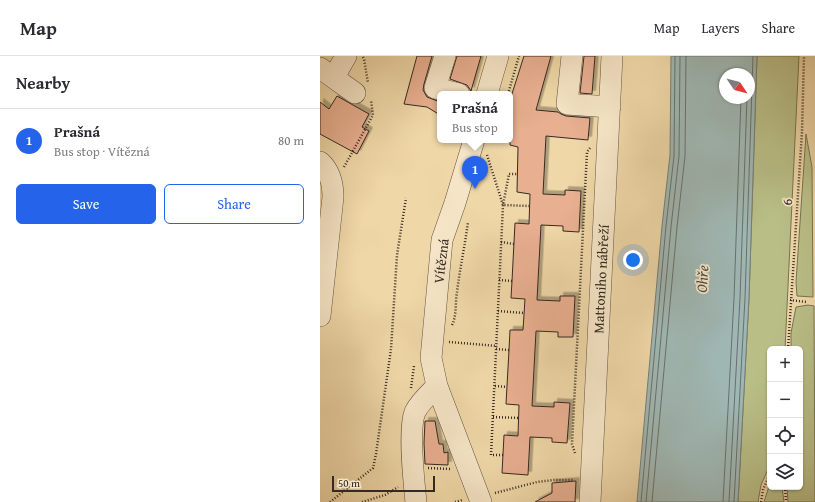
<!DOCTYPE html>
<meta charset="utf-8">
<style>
body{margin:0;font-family:"Gentium Book Plus",serif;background:#f7f7f7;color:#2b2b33}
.controls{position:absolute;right:12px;bottom:12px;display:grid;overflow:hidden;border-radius:6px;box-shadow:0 1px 3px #0004}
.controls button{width:36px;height:36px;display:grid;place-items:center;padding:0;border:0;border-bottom:1px solid #e1e1e2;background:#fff;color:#2b2b33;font:20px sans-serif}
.compass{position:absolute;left:399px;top:12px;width:36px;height:36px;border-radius:50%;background:#fff;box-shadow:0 1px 3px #0004;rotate:125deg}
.scale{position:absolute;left:12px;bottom:10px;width:103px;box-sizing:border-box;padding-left:4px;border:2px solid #352923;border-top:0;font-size:11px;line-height:14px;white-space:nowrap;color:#352923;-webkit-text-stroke:3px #f5e5c6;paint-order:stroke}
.you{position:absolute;left:313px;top:204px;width:14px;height:14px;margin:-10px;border:3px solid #fff;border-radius:50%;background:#1a73e8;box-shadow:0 0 0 6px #1a73e833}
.badge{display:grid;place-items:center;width:26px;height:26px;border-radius:50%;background:#2563eb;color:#fff;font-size:13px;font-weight:700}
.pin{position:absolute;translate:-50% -33px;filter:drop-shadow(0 1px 2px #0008)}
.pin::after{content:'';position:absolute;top:21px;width:14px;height:12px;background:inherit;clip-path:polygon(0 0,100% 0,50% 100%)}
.popup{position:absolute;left:117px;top:35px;width:76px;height:52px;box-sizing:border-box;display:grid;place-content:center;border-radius:6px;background:#fff;filter:drop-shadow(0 1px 3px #0005);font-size:13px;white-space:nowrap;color:#7c7c81}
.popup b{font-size:15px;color:#2b2b33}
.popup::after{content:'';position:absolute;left:50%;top:100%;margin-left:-8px;border:8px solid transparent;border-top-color:#fff}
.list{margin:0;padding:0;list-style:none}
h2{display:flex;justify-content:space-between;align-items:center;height:52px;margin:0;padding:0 16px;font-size:17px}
h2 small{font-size:13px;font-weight:400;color:#7c7c81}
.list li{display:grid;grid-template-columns:26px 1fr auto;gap:12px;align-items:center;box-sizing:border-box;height:64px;padding:0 16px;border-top:1px solid #e1e1e2}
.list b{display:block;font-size:15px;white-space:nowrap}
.list p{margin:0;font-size:13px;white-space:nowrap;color:#7c7c81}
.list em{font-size:13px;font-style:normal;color:#7c7c81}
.actions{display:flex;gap:8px;padding:12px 16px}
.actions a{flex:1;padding:9px 0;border:1px solid #2563eb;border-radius:6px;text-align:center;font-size:14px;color:#2563eb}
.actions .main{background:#2563eb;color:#fff}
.icon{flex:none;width:22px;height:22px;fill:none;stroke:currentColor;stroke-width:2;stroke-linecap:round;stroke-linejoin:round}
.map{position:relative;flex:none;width:495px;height:446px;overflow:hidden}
header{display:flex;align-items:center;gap:24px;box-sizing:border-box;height:56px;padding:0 20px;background:#fff;border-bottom:1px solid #e1e1e2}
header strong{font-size:19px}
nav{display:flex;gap:22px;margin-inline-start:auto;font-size:14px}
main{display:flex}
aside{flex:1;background:#fff}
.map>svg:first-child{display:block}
.green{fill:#b9be87;stroke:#777455}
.water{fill:#9fb7b3;stroke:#757e79;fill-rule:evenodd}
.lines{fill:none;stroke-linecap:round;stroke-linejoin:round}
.shore{stroke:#6a706b;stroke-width:1}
.building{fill:#e8af90;stroke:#352923;filter:url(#shadow)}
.minor-casing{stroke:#645444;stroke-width:22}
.path{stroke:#352923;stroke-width:2.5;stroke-dasharray:1 2;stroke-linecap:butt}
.minor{stroke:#f5e5c6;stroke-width:21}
.labels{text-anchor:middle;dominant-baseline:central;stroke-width:3.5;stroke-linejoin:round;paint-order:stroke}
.street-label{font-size:14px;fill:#352923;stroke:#f5e5c6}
.water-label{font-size:15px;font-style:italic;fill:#504c47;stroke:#f5e5c6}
</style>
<header>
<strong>Map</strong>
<nav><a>Map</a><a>Layers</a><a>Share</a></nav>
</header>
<main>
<aside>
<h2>Nearby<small></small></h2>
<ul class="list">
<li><span class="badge">1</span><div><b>Prašná</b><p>Bus stop · Vítězná</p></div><em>80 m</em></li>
</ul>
<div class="actions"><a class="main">Save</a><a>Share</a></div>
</aside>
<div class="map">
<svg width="495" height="446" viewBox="0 0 495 446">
<defs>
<filter id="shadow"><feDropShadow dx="3.5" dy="-3.5" stdDeviation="0" flood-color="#0004"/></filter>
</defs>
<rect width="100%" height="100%" fill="#efd7a7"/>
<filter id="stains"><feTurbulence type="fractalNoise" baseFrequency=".005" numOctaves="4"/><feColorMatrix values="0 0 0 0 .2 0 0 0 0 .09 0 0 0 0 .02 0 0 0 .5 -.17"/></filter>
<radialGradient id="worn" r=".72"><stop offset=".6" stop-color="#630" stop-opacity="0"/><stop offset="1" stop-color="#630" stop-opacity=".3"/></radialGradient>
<path class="green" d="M437,0h42l-14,293h-15v116l-9,20 -3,17h-20l11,-204z
M486,78l6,33 1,130 -16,-1 -1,-14z
M488,249l6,1 1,196h-27l-1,-15h13v-138h-9v-16l5,-26z
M450,427v4h12l2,15h-20z"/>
<path class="water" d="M351,0h86l-8,242 -11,204h-101l25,-276 8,-71zM405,18h24v24h-24z"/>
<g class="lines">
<path class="shore" d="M321,446l25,-276 8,-70 1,-100
M326,446l25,-275 8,-71 1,-100
M332,446l25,-275 8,-71 1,-100
M403,446l11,-204 7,-200
M409,446l11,-204 7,-200
M414,446l11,-204 8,-242"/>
</g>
<path class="building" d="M97,0h15l-8,28 -1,6 4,7 13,5v13l-13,-8 -23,-3z
M137,0h24l-10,35 -4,-6 -17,-6z
M204,0h27l-15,54 22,2 3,2 5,2 24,2 -2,22 -42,-4 -3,58 22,1v-5l16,1 -2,41 -16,-1v-5l-22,-1 -4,75 23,1v-5h15l-2,41h-15v-5l-22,-1 -4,75 22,1v-5l16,1 -3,40 -15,-1v-4l-22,-1 -2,38 -26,-2 2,-38 14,1 1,-31 -13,-1 3,-54 1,-20h13l2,-31 -14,-1 1,-17 3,-58 14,1 1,-30 -13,-2 1,-45 -8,-2v-45z
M264,0h11l-3,38 -12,-1z
M17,40l32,18 -7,13 7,4 -12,23 -37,-20v-32l9,7z
M105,365h10l4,23h4l1,9 4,-1v13l-23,-1 -1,-21z
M256,425l-1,21h-40l17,-9v-10z"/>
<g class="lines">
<defs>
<path id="minor" d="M125,0l-10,32 24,6
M252,0l-5,48 43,3
M0,12l35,25
M14,21l12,-21
M167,38l11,-38
M154,84l-19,63 -13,37 -11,118 6,28 44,116
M0,106c10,9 13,22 13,35l-13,119
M96,446c-2,-19 -8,-73 -1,-90 5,-10 14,-18 22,-26
M270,446l22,-446"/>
</defs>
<use href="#minor" class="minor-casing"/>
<path class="path" d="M43,1l1,2 4,24
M188,38l11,-38
M167,99l16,50 26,1
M24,111l29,-52 -2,-15
M181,186l13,2
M179,224l13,1
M470,244l16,2
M178,255l26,2
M132,269c5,-10 3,-22 5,-33 3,-24 8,-47 11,-70
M129,286l48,4
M176,293l13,1
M468,293l14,-217 2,-76
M175,330l12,1
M91,332l3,-22
M173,361l26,1
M255,397l-3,-9 15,-292 3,-4
M183,399h-12l12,-250 6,-31h9
M108,412l23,1
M465,431l1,15
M175,437l42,-11 17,-2h20
M10,446l43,-34 3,-14 15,-105 6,-94 9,-57
M42,446l23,-7 13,-8
M135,446l7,-2
M441,446l2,-12 7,-17"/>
<use href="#minor" class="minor"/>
</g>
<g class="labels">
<g class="street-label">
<text transform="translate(467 146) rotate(-86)">6</text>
<text transform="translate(121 205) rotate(-83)">Vítězná</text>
<text transform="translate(281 223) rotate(-87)">Mattoniho nábřeží</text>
</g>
<g class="water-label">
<text transform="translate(382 223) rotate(-87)">Ohře</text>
</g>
</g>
<rect width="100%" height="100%" filter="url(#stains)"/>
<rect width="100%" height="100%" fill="url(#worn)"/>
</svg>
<div class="controls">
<button>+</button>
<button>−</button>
<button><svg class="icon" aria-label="locate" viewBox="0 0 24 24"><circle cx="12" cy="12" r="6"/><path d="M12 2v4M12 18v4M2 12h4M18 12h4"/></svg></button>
<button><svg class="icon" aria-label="layers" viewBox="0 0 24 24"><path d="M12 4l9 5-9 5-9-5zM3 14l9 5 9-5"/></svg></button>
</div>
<svg class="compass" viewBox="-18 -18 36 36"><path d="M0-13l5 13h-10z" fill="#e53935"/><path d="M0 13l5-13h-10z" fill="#7c7c81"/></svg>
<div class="scale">50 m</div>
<div class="you"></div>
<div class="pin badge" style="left:155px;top:133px">1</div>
<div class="popup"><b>Prašná</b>Bus stop</div>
</div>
</main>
